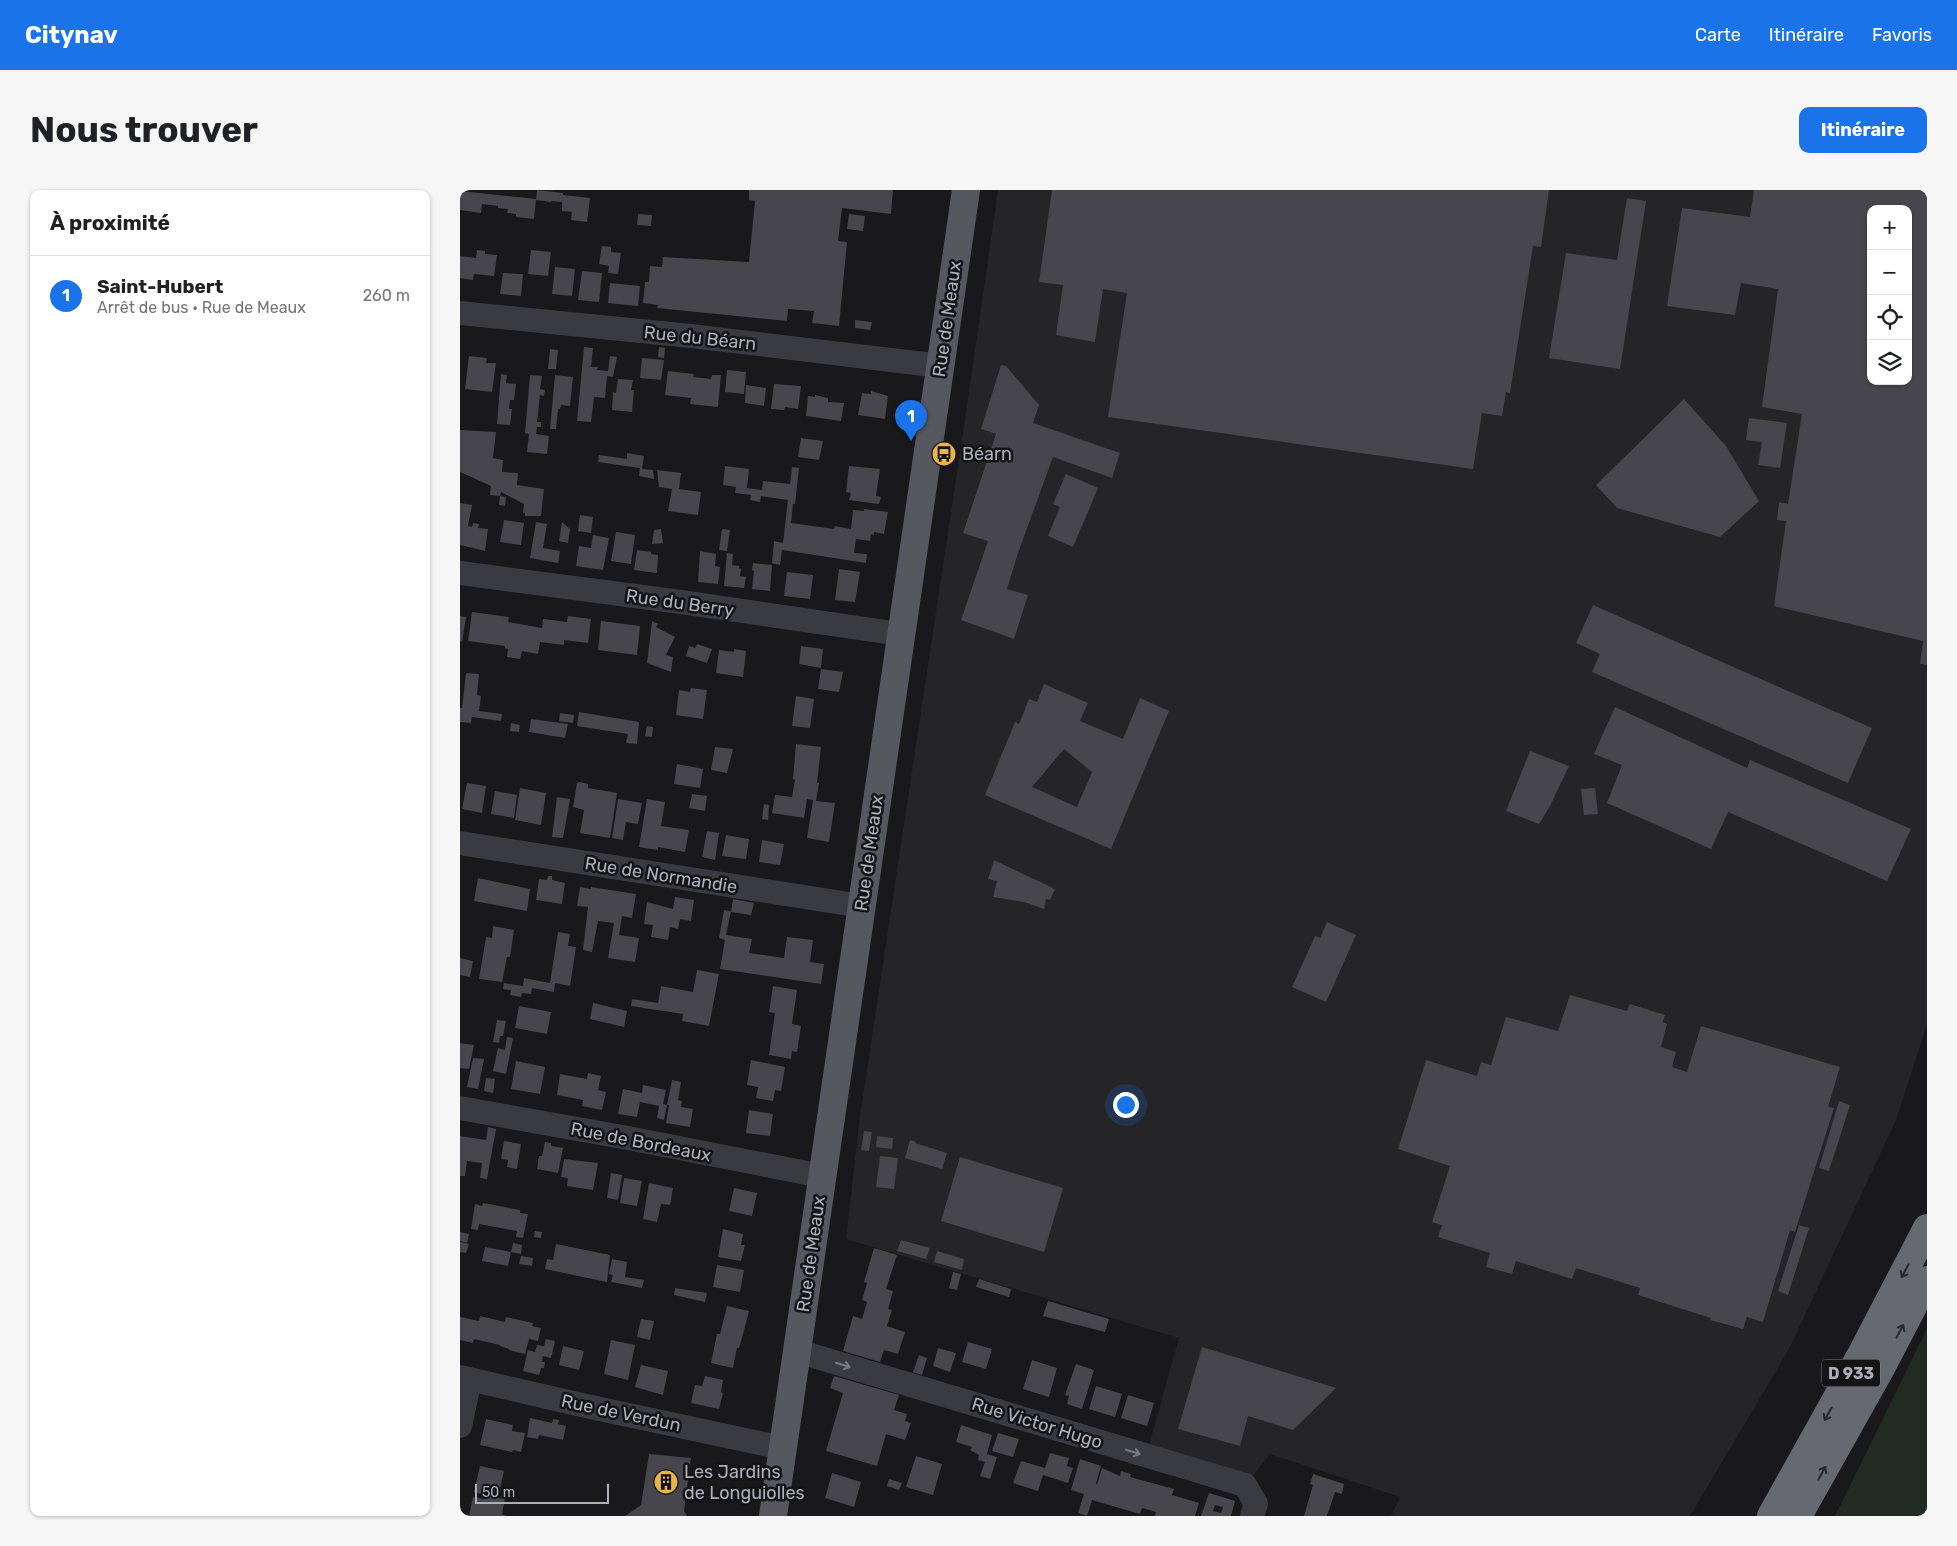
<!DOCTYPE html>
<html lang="fr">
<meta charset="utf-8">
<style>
body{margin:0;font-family:Rubik,sans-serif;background:#f6f6f6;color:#202124}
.controls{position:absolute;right:15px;top:15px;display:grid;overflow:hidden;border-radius:10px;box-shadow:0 1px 4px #0004}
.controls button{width:45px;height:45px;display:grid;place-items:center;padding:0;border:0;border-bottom:1px solid #e0e0e0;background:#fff;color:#202124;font:25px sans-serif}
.scale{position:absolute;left:15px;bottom:12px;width:134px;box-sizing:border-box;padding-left:5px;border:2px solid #adb0ba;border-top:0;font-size:14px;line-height:18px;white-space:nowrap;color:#adb0ba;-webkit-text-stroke:4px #141416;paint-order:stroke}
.you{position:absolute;left:665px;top:914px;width:18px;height:18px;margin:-12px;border:4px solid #fff;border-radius:50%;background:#1a73e8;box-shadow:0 0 0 8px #1a73e833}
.badge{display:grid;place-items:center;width:32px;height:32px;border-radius:50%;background:#1a73e8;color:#fff;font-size:16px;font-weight:700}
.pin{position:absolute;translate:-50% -41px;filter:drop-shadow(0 1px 2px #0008)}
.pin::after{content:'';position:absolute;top:26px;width:18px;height:15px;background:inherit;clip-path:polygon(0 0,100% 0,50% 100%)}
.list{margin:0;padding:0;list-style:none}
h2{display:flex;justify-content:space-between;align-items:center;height:65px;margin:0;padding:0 20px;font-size:21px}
h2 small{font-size:16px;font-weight:400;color:#757577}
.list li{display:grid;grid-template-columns:32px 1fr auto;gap:15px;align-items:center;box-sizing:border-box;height:80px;padding:0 20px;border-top:1px solid #e0e0e0}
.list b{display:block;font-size:19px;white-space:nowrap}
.list p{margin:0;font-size:16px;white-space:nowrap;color:#757577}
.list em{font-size:16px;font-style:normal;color:#757577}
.icon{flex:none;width:28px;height:28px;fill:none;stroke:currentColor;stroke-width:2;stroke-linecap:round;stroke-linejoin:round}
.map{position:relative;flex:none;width:1467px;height:1326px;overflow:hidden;border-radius:10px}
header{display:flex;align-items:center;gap:30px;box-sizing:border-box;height:70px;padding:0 25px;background:#1a73e8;color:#fff}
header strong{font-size:24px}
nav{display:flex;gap:28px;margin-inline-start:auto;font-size:18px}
.intro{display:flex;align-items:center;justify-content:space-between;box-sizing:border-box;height:120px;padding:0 30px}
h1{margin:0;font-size:35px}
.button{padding:12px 22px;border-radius:10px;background:#1a73e8;color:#fff;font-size:18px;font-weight:700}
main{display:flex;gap:30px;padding:0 30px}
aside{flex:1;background:#fff;border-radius:10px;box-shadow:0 1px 4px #0004}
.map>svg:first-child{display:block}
.built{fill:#252528;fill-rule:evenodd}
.green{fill:#232b25}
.building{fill:#46464b;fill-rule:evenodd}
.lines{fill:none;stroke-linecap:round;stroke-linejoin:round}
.minor{stroke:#3a3b40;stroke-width:24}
.major{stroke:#57585f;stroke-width:28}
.highway{stroke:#676971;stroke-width:28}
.oneway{stroke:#29292d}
.oneway2{stroke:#797b83}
.labels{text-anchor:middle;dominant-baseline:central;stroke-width:5;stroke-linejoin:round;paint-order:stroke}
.shield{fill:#141416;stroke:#7f8189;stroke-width:1}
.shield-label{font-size:16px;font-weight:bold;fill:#adb0ba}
.street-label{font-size:18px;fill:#adb0ba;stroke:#141416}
.poi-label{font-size:18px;fill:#adb0ba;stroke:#141416;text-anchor:start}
</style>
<header>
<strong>Citynav</strong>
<nav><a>Carte</a><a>Itinéraire</a><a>Favoris</a></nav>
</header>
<div class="intro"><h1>Nous trouver</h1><a class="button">Itinéraire</a></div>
<main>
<aside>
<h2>À proximité<small></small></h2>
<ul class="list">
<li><span class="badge">1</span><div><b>Saint-Hubert</b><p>Arrêt de bus · Rue de Meaux</p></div><em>260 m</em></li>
</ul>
</aside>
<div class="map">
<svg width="1467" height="1326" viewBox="0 0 1467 1326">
<rect width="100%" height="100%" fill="#19191b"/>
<path class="built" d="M538,0h929v835l-31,95 -107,229 -99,167h-299l9,-19 -130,-43 -18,23 -103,-32 30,-107 -333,-99 13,-116 108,-717zM1411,19h37v172h-37z"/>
<path class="green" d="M1467,1139v187h-92z"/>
<path class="building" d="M77,0l26,3v2l27,3 -3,24 -16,-2 1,-8 -10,-1v-9l-11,-1v1l-15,-2 -2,19 -18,-2v-3l-9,-1 1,-4 -10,-1v-2l-16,-2 -1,9 -21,-3v-19l76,8z
M289,0h144l-2,24 -49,-6 -4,33 9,1 -8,84 -27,-3 2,-12 -26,-2 -1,12 -130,-13 1,-3 -15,-2 2,-21h4l1,-16 12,1 1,-10 86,5 6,-61 -6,-1z
M592,0h497l-8,57 -8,-1 -23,147 -4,-1 -4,24 -20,-3 -9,56 -365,-52 19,-124 -24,-4 -8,53 -39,-7 7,-50 -24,-3z
M1294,0h173v475l-7,-1 3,-23 -149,-35 12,-85 -9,-1 2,-18 9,2 14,-90 -40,-7 16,-118 -37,-6 -6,32 -68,-9 15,-98 68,9zM1411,19h37v172h-37z
M1167,8l19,3 -26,168 -71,-11 17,-105 51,7z
M178,24l14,1 -1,11 -14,-1z
M389,24l16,2 -2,15 -16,-2z
M142,56l9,1v5l10,1 -3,21 -10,-1 1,-7 -10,-2z
M17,60l8,1v3l12,1 -3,21 -20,-2 -1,6 -13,-2v-22l16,2z
M71,60l20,2 -3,24 -20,-2z
M95,77l20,2 -3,27 -20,-2z
M122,81l20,2 -3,29 -21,-2z
M43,83l20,1 -2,22 -21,-2z
M150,93l30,3 -2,20 -30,-3z
M395,130l17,2 -2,8 -15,-2z
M124,157l9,1 -2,19h7l-1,3 11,1 2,-15 7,1 -4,20 -6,-1 -2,22 -11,-1 -3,25 -14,-1z
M199,157l6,1 -1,10 -6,-1z
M90,159l8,1 -2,19h-8z
M9,166l18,2 -1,5h10l-4,29 -27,-3z
M182,168l22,2 -3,20 -21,-2z
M541,175l5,1 33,39 -6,18 87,30 -8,25 -59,-21 -35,96 -11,36 21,6 -14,44 -53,-19 27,-79 -25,-8 33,-99 -15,-5z
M267,180l19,2 -2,22 -19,-2z
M208,181l26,3 -1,3 18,2 1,-4h9l-3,32 -28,-3 1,-6 -26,-3z
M41,184l6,1 -1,8 10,1 -2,16h-4l-1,9h3l-2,16 -13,-1z
M70,185l12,1 -2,13 5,1 -1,6 -4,-1 -3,27h4v5h-4l-1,7 13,2 -2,18 -20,-2 2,-18 -4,-1z
M95,185l18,2 -3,29 -9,-1 -1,4h-2l-2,20h-6z
M158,189l15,1 -2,10h3l-2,22 -20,-2 1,-18 3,1z
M314,194l27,2 -3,23 -13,-2 -1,3 -13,-1z
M286,195l20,3 -2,18 -19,-3z
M411,201l17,5 -3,23 -27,-4 4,-22 9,1z
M355,205l13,3v4l16,1 -3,18 -35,-5 2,-20 7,1z
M1224,209l42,47 33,55 -39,36 -103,-29 -21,-23z
M1289,228l38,5 -7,45 -22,-3 4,-23 -16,-2z
M0,240l36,2 -3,26 10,2 -1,12 16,1 -1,12 27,4 -3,27h-16v-3h-2l1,-9 -23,-12 -1,4 -10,-1 1,-9 -31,-14z
M341,248l22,3 -4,19 -21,-3z
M167,263l17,3 -2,13 11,1 1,9 -15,-3 1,-8 -42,-6 1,-7 28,4z
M265,276l24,3 -2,19 15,2 1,-9 27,3 2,-17 7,1 -4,36h-2l-2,19 43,6 1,-3 16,3 2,-19 11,1v-2l24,3 -4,22 -10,-2v3l-3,-1 -1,7 -14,-2 -2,14 13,1 -1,9 -84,-13 -2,15 -8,-2 2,-22 9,2 5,-43 -27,-4 -1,6 -10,-2 1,-5 -16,-2 1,-6 -13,-2z
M389,276l31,3 -4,27 5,1 -2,7 -30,-4 2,-7 -5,-1z
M197,280l24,3 -2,16 22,3 -3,23 -30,-4 4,-22 -13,-2z
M606,284l32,14 -25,59 -25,-11 12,-29 -7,-3z
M40,306l6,1 -1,9 -6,-1z
M0,313l12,2 -4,21 4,1 1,-4 6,1 -1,4 10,1 -3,22 -25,-6z
M120,325l13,2 -2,16 -13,-2z
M44,330l20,3 -3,22 -21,-3z
M76,332l11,2 -4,24 17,3 -2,12 -28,-5z
M102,332l8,7 -2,14 -9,-2z
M201,339l2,14 -11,1 2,-14z
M262,339l8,1 -3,21 -8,-1z
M156,342l19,3 -4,29 -20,-3z
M133,345l16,3 -6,32 -27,-4 3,-20 12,2z
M177,360l14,2v2l7,1 -1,18 -23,-3z
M240,361l16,3 -1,12 5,1 -2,17 -20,-2z
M267,363l6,1 -1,11 7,1v2l2,1 -1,7 6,1 -2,11 -20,-2z
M293,373l19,2 -2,26 -18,-2 2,-18 -2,-1z
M379,379l21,3 -5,30 -20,-2z
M327,382l26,3 -3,24 -26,-3z
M1133,415l279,123 -24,55 -256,-111 8,-18 -24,-11z
M12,422l37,5 -1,5 34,6 1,-9 24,3 1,-6 23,3 -3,24 -24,-3v5l-24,-3 -2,12 -16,-3 -2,8 -13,-2 1,-8 -3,-1v-2l-37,-5z
M0,426l6,1 -4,25 -2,-1z
M141,431l39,5 -3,29 -39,-5z
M192,431l6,3 -2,3 19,10 -9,18 7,2 -2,15 -24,-9z
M237,454l15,5 -5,14 -21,-7 3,-10 6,2z
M341,456l22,3 -2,19 -22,-4z
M274,459l12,2 -3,26 -27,-4 3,-23 15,2z
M361,479l22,3 -4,20 -21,-3z
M6,483l13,1 -2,21 4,1 -2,15 23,3 -1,7 -29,-4 -1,6 -11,-1v-14h2z
M584,494l44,19 -8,18 43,18 17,-41 29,13 -58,138 -126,-54 30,-73 4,2 10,-25 8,3zM604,559l28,23 -15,35 -45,-20z
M231,498l16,2 -4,29 -27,-4 3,-25 11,2z
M336,506l18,3 -4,29 -18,-2z
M1155,517l132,61 3,-8 161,69 -24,52 -159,-69 -17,37 -104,-46 15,-38 -28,-11z
M119,522l60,10 -2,22 -11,-1 2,-9 -51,-8z
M100,523l14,2 -1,8 -14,-2z
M71,529l37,5 -3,14 -36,-6z
M51,533l9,2 -1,7 -9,-1z
M187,536l6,1 -1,10 -7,-1z
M336,554l25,3 -4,36h2l-3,18 19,2 -6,39 -22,-4 6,-38 -6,-1 -3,19 -32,-5 3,-18 17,2 3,-17 -2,-1z
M255,557l18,2 -6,24 -16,-3z
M1070,561l39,15 -20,42 -10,16 -33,-13z
M217,574l26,5 -3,19 -26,-4z
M120,592l8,2v4l29,5 -7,45 -30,-5 4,-23 -11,-3 4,-24z
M7,593l19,3 -4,27 -20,-4z
M60,598l26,5 -5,32 -26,-5z
M1135,598l3,26 -14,1 -3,-26z
M35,601l22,4 -3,23 -23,-4z
M232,604l15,2 -2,15 -16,-3z
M97,607l13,2 -7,39 -11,-1z
M158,609l24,4 -4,21 -12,-2 -3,18 -11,-2z
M187,609l18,3 -4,24 28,4 -4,22 -27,-5v3l-19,-3z
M304,614l5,1 -1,15 -6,-1z
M247,641l12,2 -4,27 -13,-3z
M266,645l23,4 -3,20 -24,-3z
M302,650l22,4 -4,21 -21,-3z
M534,670l61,29 -5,11 -4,-1 -2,10 -20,-7 -31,-5 4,-16 -9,-2z
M88,686h4v4l13,3 -3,21 -26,-4 3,-21 8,1z
M18,688l52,11 -3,22 -53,-10z
M120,697l11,2v-2l45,7 -4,24 -10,-2 -3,19 20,3 -4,24 -27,-4 6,-35 -16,-2 -6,31 -9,-2 5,-43 -11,-1z
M215,707l19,3 -3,21 -11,-2 -2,10 -8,-2 -2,13 -17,-3 2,-12 -9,-1 3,-22 26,7z
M273,709l21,4 -3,12 -20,-3z
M264,720l7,1 -5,24 26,4 -3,14 35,5 3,-21 26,3 -3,22 14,2 -3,20 -101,-15 5,-29 -6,-2z
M867,732l29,13 -30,67 -34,-15 23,-51 5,2z
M33,736l21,4 -4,27h-3l-5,25 -23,-3 7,-42 6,1z
M98,742l12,2 -2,12 8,1 -6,39 -15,-3 -1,9 -22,-4 -1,6 -9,-1 -1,4 -11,-2 1,-5 -8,-1 1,-6 19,3 1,-8 26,5z
M0,768l13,3 -3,16 -10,-2z
M237,780l22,4 -10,52 -27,-5 1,-7 -52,-8 1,-7 26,4 3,-17 32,6z
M313,796l24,4 -5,34 9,2 -4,26 -5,-1 -1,8 -22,-4 6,-42 -6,-1z
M1110,805l57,16 3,-7 35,11 -2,7 4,2 -6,23 15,5 -4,15 15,5 14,-46 139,41 -12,40 6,1 -39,124 -5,-2 -27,92 -16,-5 -4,12 -33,-9 1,-2 -73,-23 2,-7 -64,-20 -4,11 -56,-18 -4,13 -26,-7 4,-14 -52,-16 4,-12 -10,-3 18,-56 -52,-17 28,-89 51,16 4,-14 10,3 15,-48 52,14z
M133,813l34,8 -3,16 -34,-8z
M59,816l32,6 -4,22 -32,-6z
M37,830l9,1 -3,15h-3l-1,7 -6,-1z
M47,847l6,1 -7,36 -13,-3 5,-23 7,2z
M0,853l14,2 -5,24 -9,-1z
M13,868l11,1 -6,30 -11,-2z
M291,870l34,7 -4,24 -6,-1 -2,11 -17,-3 2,-11 -11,-2z
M56,871l29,6 -5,27 -29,-5z
M128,883l13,3 -3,14 8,2 -4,18 -20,-4 1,-6 -26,-5 3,-21 27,5z
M26,888l9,1 -2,14 -9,-2z
M212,890l9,2 -3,18 4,1 -1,6 12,2 -3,18 -24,-4 3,-18h-2z
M183,895l23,5 -3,14 4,1 -3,15 -7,-2 2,-12 -19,-4 -3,15 -19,-3 5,-25 19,4z
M1379,911l11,4 -21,66 -10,-3z
M289,920l24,4 -3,22 -24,-3z
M28,937l8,2 -9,50 -7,-1 2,-15 -15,-2 -2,15h-5v-40l26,4z
M404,941l8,1 -3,19 -8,-1z
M417,946l16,2 -1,11 -16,-2z
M450,950l6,2 -1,1 32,10 -5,16 -37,-11z
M44,951l17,3 -4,25 -10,-2 1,-7 -7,-1z
M85,952l6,1v3l12,2 -5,25 -21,-4 2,-13h3z
M420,966l18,2 -4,31 -18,-2z
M500,967l103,31 -19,64 -103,-31z
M104,969l34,4 -5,27 -26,-4 1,-8 -7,-1z
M151,983l11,2 -4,25 -11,-2z
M164,988l18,3 -5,25 -17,-3z
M189,993l24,5 -3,17 -9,-1 -4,18 -14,-3z
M274,998l23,5 -5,23 -23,-5z
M23,1013l37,7v3l8,1 -5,24 -7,-1 1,-6 -38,-7 -1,6 -7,-1 4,-25 7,2z
M1339,1035l10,3 -21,67 -10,-4z
M263,1039l20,5 -2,11h4l-4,16 -23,-4z
M75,1041l7,1 -1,6 -7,-1z
M0,1042l9,2 -2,9 -7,-2z
M441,1050l29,8 -4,11 -29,-8z
M0,1052l9,2 -3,9 -6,-1z
M53,1053l9,2 -1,9 -10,-2z
M96,1054l54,11 -3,27 -62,-13 2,-10 6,1z
M25,1057l26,5 -3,14 -26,-5z
M414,1058l23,7 -11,34 7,2 -5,18 4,1 -5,16 18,6 -7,22 -14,-4 -4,12 -37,-11 10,-35 9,3 5,-17 -5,-2 5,-17 -3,-1z
M477,1061l27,8 -2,11 -28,-8z
M61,1066l12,2 -1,8 -13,-2z
M152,1069l15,3 -2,15 19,3 -2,8 -31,-6 2,-7 -4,-1z
M257,1075l27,5 -4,22 -27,-5z
M493,1082l8,2 -4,16 -8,-2z
M519,1089l32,10 -2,8 -33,-10z
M215,1098l32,5 -2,9 -31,-7z
M588,1111l61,18 -4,13 -62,-16z
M267,1116l22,5 -7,27 -3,10h-2l-4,20 -22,-5 6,-29h3z
M20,1126l25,6 1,-5 27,6 -1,3 9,2 -3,13 -9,-2 -4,15 -16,-4v-1l-9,-3v-1l-26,-6 -1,4 -13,-3v-23l19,4z
M181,1129l13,2 -4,19 -13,-3z
M86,1149l9,2 -4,17 -8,-2 -1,6h3l-1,6h-3l-2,7 -16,-4 5,-21 7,2 2,-7 7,1z
M151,1150l24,5 -7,35 -24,-6z
M508,1152l24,7 -6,20 -24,-7z
M103,1156l21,5 -5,19 -20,-5z
M742,1157l69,21 65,20 -43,42 -45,-14 -8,30 -62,-17z
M478,1158l18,5 -6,19 -17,-6z
M459,1165l8,3 -5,17 -9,-3z
M572,1170l25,8 -8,29 -26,-8z
M616,1174l18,6 -12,39 -15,-5 2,-8 -4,-1z
M181,1175l27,6 -5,24 -28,-8z
M245,1186l18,4 -2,12 2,1 -4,16 -28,-6 4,-18 7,1z
M374,1186l65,19 -5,15 13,4 -2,7 6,2 -6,17 -19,-6 -9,32 -51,-15 17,-58 -13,-5z
M636,1196l26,8 -7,23 -26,-8z
M668,1205l26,8 -7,23 -26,-8z
M70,1228l22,5 1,-4 6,1 -1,4 8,2 -3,14 -24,-5 -1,4 -11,-2z
M26,1229l27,6 -1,6 13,2 -4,19 -8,-2 -1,2 -32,-7z
M501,1235l31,10 -5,19 10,3 -7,22 -10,-3 5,-14 -7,-2 1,-5 -9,-5 2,-3 -16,-5z
M538,1243l21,6 -6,18 -21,-6z
M590,1263l19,5 -2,8 6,2 -5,15 -25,-8 -5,16 -25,-8 8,-22 24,7z
M189,1264l42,4 -7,53 3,5h-62l16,-11z
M456,1266l26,8 -9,31 -27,-8z
M620,1269l21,7 -5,17 1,2 5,-17 18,8 1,-5 10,3 -1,3 44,12 -2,6 27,8 -4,13h-40l1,-4 -14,-4 -2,6 -48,-14 -5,16 -9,-3 6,-19 -13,-4z
M20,1276l24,5 -6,27 7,1 -3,15 4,2h-37l4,-19 11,2 1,-4 -11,-3z
M372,1283l29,9 -7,25 -29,-9z
M853,1284l31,10 -2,10 -7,-2 -8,24h-23l9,-31 -3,-1z
M429,1289l13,4 -3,7 -12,-4z
M749,1303l26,8 -4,15h-30zM755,1315l8,2 -2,6 -8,-2z"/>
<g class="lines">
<path class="minor" d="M0,123l231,23 250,30
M0,383l221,29 219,32
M0,653l402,63
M0,918l168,30 194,38
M337,1161l448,134 11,19 -4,12
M0,1187l126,29 197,42
M0,1236l10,-47"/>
<path class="major" d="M313,1326l193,-1326"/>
<path class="highway" d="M1311,1326l92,-165 64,-123
M1338,1326l82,-146 47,-90"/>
</g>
<defs><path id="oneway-shaft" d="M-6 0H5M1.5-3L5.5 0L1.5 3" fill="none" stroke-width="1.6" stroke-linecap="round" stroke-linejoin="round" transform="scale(1.25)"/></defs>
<g class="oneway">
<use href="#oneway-shaft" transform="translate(1445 1081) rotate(118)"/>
<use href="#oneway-shaft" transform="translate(1440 1141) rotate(-62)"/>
<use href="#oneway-shaft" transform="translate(1368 1224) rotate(119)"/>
<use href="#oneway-shaft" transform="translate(1362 1283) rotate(-61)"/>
</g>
<g class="oneway2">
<use href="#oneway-shaft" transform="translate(383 1175) rotate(17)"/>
<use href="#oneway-shaft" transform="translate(673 1262) rotate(17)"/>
</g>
<defs>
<symbol id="bus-disc" viewBox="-11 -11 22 22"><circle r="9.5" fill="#e8b645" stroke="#141416"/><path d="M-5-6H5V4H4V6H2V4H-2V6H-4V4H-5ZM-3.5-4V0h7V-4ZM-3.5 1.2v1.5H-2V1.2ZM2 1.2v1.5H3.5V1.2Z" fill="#111"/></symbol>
<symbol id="building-disc" viewBox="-11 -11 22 22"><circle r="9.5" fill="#e8b645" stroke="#141416"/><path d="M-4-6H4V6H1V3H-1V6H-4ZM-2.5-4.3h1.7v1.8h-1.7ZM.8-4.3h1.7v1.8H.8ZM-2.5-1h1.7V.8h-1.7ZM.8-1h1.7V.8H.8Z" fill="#111"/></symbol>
</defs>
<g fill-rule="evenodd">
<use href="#bus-disc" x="470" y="250" width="28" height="28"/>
<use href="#building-disc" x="192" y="1278" width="28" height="28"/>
</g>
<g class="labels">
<rect class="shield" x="1362" y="1169.5" width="58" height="27" rx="4"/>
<g class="shield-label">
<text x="1391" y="1183">D 933</text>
</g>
<g class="street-label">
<text transform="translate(487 129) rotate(-82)">Rue de Meaux</text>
<text transform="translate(240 148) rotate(6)">Rue du Béarn</text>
<text transform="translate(220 413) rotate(8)">Rue du Berry</text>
<text transform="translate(409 663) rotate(-82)">Rue de Meaux</text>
<text transform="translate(201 685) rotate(9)">Rue de Normandie</text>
<text transform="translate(181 952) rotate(11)">Rue de Bordeaux</text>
<text transform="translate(351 1064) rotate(-82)">Rue de Meaux</text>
<text transform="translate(161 1223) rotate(12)">Rue de Verdun</text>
<text transform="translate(577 1233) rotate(17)">Rue Victor Hugo</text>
</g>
<g class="poi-label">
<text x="502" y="264">Béarn</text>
<text x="224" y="1282">Les Jardins<tspan x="224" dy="21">de Longuiolles</tspan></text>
</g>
</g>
</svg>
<div class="controls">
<button>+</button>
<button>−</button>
<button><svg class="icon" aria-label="locate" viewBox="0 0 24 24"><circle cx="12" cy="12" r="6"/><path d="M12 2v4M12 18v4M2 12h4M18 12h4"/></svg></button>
<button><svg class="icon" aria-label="layers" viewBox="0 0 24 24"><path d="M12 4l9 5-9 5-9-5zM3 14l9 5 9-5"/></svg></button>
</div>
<div class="scale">50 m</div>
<div class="you"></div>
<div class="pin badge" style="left:451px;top:251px">1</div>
</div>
</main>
